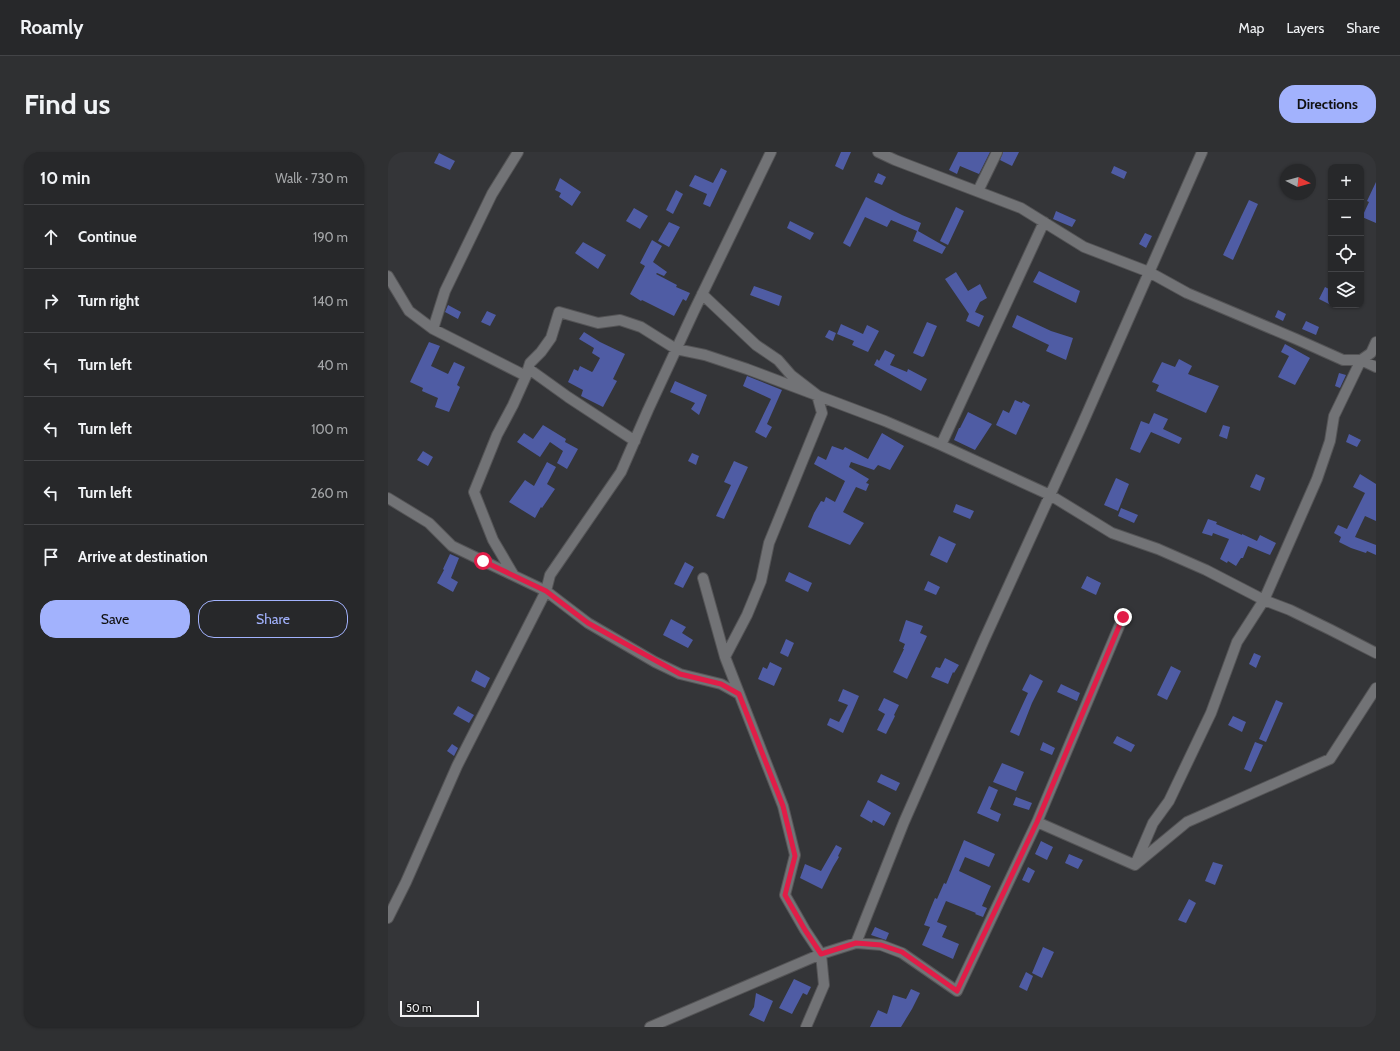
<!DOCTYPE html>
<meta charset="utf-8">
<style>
body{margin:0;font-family:Cabin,sans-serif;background:#2f3032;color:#f1f3f6}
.controls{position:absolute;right:12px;top:12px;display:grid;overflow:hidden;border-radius:8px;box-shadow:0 1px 3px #0004}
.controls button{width:36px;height:36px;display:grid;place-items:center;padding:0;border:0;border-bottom:1px solid #434447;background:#27282a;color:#f1f3f6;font:20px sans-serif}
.compass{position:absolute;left:892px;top:12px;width:36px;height:36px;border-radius:50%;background:#27282a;box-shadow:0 1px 3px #0004;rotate:96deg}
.scale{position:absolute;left:12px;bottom:10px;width:79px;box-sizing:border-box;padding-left:4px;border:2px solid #f2f2f4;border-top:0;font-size:11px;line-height:14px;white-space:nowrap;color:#f2f2f4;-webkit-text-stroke:3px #1c1d1e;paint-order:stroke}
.stop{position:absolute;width:12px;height:12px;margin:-9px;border:3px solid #e11d48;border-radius:50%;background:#fff}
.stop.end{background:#e11d48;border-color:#fff;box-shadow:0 1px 4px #0008}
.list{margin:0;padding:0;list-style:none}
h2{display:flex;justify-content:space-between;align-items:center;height:52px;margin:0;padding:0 16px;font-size:17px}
h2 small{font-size:13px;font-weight:400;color:#a4a6a8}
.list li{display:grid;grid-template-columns:26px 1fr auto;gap:12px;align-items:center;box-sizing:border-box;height:64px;padding:0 16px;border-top:1px solid #434447}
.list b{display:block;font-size:15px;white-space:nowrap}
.list em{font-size:13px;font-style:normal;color:#a4a6a8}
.actions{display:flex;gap:8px;padding:12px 16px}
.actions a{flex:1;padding:9px 0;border:1px solid #a2b2fd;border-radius:16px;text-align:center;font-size:14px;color:#a2b2fd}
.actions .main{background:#a2b2fd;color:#111}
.icon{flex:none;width:22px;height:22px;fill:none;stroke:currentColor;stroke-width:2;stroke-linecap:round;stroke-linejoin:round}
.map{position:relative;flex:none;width:988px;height:875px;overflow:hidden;border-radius:16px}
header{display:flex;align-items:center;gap:24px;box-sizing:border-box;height:56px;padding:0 20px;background:#27282a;border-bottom:1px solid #434447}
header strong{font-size:19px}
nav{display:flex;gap:22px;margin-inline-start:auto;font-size:14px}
.intro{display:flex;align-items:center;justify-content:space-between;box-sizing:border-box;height:96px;padding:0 24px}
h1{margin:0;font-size:28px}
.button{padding:10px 18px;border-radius:16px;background:#a2b2fd;color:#111;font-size:14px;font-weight:700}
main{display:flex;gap:24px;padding:0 24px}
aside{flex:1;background:#27282a;border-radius:16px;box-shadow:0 1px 3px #0004}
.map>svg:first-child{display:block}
.building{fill:#4f5ca4}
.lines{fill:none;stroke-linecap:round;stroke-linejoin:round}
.street-casing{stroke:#545456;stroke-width:12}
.street{stroke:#727376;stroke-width:10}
.route{stroke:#e11d48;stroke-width:5}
</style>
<header>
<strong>Roamly</strong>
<nav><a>Map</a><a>Layers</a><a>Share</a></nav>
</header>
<div class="intro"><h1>Find us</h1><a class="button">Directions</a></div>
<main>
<aside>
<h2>10 min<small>Walk · 730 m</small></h2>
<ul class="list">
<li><svg class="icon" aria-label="ahead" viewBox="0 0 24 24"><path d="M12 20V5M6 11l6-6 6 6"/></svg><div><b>Continue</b></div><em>190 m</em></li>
<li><svg class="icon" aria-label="right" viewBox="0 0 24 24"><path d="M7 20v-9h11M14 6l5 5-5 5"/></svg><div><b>Turn right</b></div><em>140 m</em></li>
<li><svg class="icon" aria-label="left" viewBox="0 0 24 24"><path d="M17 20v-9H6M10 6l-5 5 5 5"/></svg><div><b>Turn left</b></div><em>40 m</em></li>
<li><svg class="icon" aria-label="left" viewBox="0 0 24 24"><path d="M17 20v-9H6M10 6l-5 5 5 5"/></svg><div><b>Turn left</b></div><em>100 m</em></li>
<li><svg class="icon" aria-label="left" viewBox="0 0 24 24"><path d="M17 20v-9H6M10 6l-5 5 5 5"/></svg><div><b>Turn left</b></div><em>260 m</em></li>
<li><svg class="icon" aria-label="arrive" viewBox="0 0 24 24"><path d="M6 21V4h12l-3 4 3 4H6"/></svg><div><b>Arrive at destination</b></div></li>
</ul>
<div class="actions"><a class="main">Save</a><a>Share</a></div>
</aside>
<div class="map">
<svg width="988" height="875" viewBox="0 0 988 875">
<rect width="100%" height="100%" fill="#343538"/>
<path class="building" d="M453,0h10l-8,18 -8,-4z
M570,0h32l-11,22 -19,-8 -3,8 -8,-4z
M615,0h16l-7,14 -12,-6z
M51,1l16,8 -5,9 -16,-7z
M726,14l13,6 -3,7 -13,-6z
M333,16l6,3 -17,36 -7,-3 4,-10 -18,-8 6,-11 18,8z
M490,21l8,4 -4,8 -8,-3z
M172,26l21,14 -9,14 -13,-9 2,-4 -6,-3z
M988,30v41l-14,-6 7,-15 -2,-1z
M288,38l7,4 -10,20 -7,-4z
M478,45l36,18 19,8 -3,8 28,16 -4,7 -29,-13 4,-10 -26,-11 -4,7 -22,-10 -15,30 -7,-4z
M861,48l9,4 -25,56 -10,-5z
M568,55l8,4 -16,34 -8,-4z
M246,56l14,8 -8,13 -14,-8z
M668,59l20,9 -4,7 -19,-8z
M402,69l24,12 -4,7 -23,-12z
M281,70l11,5 -11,20 -11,-6z
M757,81l7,3 -6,12 -7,-4z
M264,88l10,6 -9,16 14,10 -3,4 -7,-3 -1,1 21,11 -1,2 14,6 -4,8 -3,-2 -9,17 -32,-16 -1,1 -11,-7 15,-28 -5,-3z
M195,90l23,13 -8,14 -23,-16z
M651,119l41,20 -4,12 -43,-21z
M568,120l12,19 12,-7 7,14 -7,4 -5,10 9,4 -5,11 -13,-6 3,-7 -24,-35z
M366,134l28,10 -3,10 -29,-11z
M937,135l6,3v15l-12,-6z
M60,153l13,7 -3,7 -13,-7z
M890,158l8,4 -3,7 -8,-4z
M99,159l9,4 -6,11 -9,-4z
M629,163l34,16 22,7 -7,22 -20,-9 3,-6 -37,-18z
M918,169l13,6 -3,8 -14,-6z
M539,170l10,4 -13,30 -2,1 -9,-4z
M453,172l22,10 4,-9 12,6 -11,21 -16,-7 2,-4 -17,-7z
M441,178l7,3 -3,8 -8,-4z
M196,180l16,10 25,12 -12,25 4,2 -14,26 -22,-11 2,-6 -15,-8 6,-13 4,2 2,-5 12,6 1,-1 7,-13 -8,-5 2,-5 -15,-9z
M41,190l11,4 -9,20 17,8 6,-12 11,5 -8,18 3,2 -11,25 -14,-5 3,-9 -16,-7 1,-3 -13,-6z
M897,192l25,14 -15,27 -17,-8 11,-21 -8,-4z
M497,198l10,5 -5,10 17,7 1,-3 19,10 -6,12 -47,-26 3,-6 2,2z
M791,207l13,7 -4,8 31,12 -13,27 -50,-22 3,-6 -7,-3 10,-20 13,5z
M951,221l7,2 -6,13 -5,-2z
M359,224l35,14 -15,34 5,3 -6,11 -11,-6 16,-33 -28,-13z
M287,229l32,14 -8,20 -8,-6 4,-6 -25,-11z
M627,248l7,3 1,-2 7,4 -14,30 -20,-10 7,-15 6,3z
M580,260l24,12 -17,26 -21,-10 5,-12h1z
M766,261l14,6 -5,10 19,9 -3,6 -28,-12 -11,21 -10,-4 11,-28 8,3z
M155,273l23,14 -1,3 13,7 -11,20 -10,-6 6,-12 -13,-9 -10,15 -23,-15 7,-9 9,6z
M835,273l7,2 -3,12 -8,-3z
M494,281l22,13 -14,24 -12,-5 -4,5 -23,-8 -2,5 20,12 -3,4 3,1 -3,7 -10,-4 -13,25 21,11 -14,22 -42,-18 6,-14 7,-12 3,1 2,-5 9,5 10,-21 -31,-17 4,-8 8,4 6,-14 11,4 2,-3 23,12z
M961,282l12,6 -4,7 -11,-5z
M35,299l10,6 -5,9 -11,-6z
M304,301l7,3 -3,9 -8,-4z
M346,309l14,6 -24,52 -8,-3 15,-31 -7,-3z
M159,310l9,5 -9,17 8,5 -13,19 -1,-1 -6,11 -26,-16 16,-22 9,6z
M868,322l9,4 -5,13 -10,-4z
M972,322l16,10v37l-11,-5 -10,21 21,8v10l-9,-4 -1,2 -15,-5 -12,-6 2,-5 -7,-4 4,-8 9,4 18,-36 -12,-6z
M728,326l13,6 -11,27 -14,-6z
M568,352l18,7 -4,8 -17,-7z
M733,356l17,7 -4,8 -16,-7z
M820,367l9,3 -1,2 26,11v-1l15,7 3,-6 16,8 -6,12 -22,-9 -5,12h-2l-5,8 -8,-5 -1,2 -7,-4 9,-20 -16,-6 -1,3 -10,-3z
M551,384l17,8 -9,19 -17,-8z
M62,402l9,4 -8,20 7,4 -5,10 -16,-9 7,-13 -1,-1z
M297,410l9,5 -11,21 -9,-4z
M401,420l23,11 -4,9 -23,-11z
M699,424l14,7 -5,12 -15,-7z
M540,429l12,6 -4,8 -12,-5z
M283,467l15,8 -4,6 11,7 -5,8 -25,-13z
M518,468l17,6 -3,7 7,3 -20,43 -14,-7 11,-23h-1l2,-5 -6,-3z
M398,487l8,4 -6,14 -8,-4z
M866,501l7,3 -5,12 -7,-4z
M557,506l14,7 -5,8 -1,-1 -5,12 -17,-7 5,-10 4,1z
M382,510l12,6 -8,18 -16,-7 5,-12 4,2z
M783,514l10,5 -14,29 -10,-5z
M88,518l14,8 -5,10 -14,-7z
M642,522l13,7 -11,22 -13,33 -9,-4 18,-39 -6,-3z
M673,532l19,9 -3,8 -20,-9z
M455,537l16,7 -16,37 -16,-8 3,-7 9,4 9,-17 -10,-4z
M496,546l15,7 -5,10 1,1 -9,18 -9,-4 8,-16 -7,-4z
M888,548l7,3 -17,39 -7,-3z
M70,554l16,9 -5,8 -16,-9z
M845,564l13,6 -4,10 -14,-7z
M729,584l18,9 -4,7 -18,-9z
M655,590l12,6 -3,7 -12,-5z
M867,590l8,3 -12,27 -7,-3z
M64,592l6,4 -4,8 -7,-5z
M614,611l22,9 -8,19 -23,-9z
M493,622l19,9 -4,8 -19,-9z
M601,634l9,4 -8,19 11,5 -3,8 -21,-9z
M628,645l16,6 -3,7 -16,-5z
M480,648l23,13 -7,13 -11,-6 -1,3 -12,-7z
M576,688l31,14 -6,13 -24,-10 -6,14 32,15 -9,20 5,2 -4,9 -8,-3 1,-1 -30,-12 -9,21 10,4 -5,11 17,7 -6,15 -31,-14 8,-18 -6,-2 6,-15 5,-12 2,1 7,-16 2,1z
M653,689l12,6 -6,13 -12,-6z
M448,693l6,3 -4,8 1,1 -6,10 -11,22 -22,-11 5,-14 16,7z
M681,702l14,6 -5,9 -13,-6z
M825,710l10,3 -8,20 -10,-4z
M640,715l7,4 -6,12 -7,-3z
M801,747l7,4 -10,20 -8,-3z
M487,775l14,6 -3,7 -15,-5z
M655,795l11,5 -12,26 -10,-5z
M638,820l7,4 -6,15 -8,-4z
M406,827l17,8 -4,8 -4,-2 -11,21 -13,-6z
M523,837l9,4 -8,16 -11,18h-31l8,-17 9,4 6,-19 13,4z
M368,841l17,8 -9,21 -15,-7 5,-8z"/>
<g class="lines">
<defs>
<path id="street" d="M490,0l17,8 126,48 63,39 65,25 38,21 109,46 47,21h18l10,-7 5,-11
M590,39l19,-39
M0,124l21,35 24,18 93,47 -13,29 -16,30 -23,57 19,48 20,34
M314,142l54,51 22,15 13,15 26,20 5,18 -53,130 -8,38 -14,34 -22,42
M45,177l12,-38 47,-97 26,-42
M141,217l39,28 67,44
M138,224l4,-13 11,-11 10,-14 8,-26 39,11 22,-3 21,7 35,22 29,6 42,14 138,52 56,24 109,50 62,38 46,16 48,21 58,30 26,10 41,20 45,23
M553,293l103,-223
M0,346l41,25 23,23 94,45 42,32 67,39 25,12 41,10 18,10
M315,426l22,79 58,149 12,49 -10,40 20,35 16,24 3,31 -18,42
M649,670l98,43 52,-43 143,-63 46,-71
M747,713l18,-42 16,-22 42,-88 26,-71 27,-42 53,-121 13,-38 4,-25 27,-56 15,7
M0,766l18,-36 51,-116 89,-175 4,-16 71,-103 27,-62 46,-99 77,-159
M468,791l48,-121 80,-182 97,-213 121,-275
M262,875l171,-73 35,-11 25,2 21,8 55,38 80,-169 86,-205"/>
</defs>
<use href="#street" class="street-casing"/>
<use href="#street" class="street"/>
</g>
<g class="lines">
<path class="route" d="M95,409l63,30 42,32 92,51 41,10 18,10 44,112 12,50 -10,39 20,35 16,24 35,-11 25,2 21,7 55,39 80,-169 86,-205"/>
</g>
</svg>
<div class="controls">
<button>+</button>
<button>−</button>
<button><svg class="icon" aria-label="locate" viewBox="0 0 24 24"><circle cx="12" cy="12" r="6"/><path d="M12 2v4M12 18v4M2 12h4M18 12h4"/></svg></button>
<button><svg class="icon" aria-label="layers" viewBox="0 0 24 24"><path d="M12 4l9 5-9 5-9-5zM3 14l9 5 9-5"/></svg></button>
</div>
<svg class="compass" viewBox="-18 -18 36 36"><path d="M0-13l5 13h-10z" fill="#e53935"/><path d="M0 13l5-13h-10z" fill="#a4a6a8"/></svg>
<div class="scale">50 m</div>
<div class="stop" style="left:95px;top:409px"></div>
<div class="stop end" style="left:735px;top:465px"></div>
</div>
</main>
